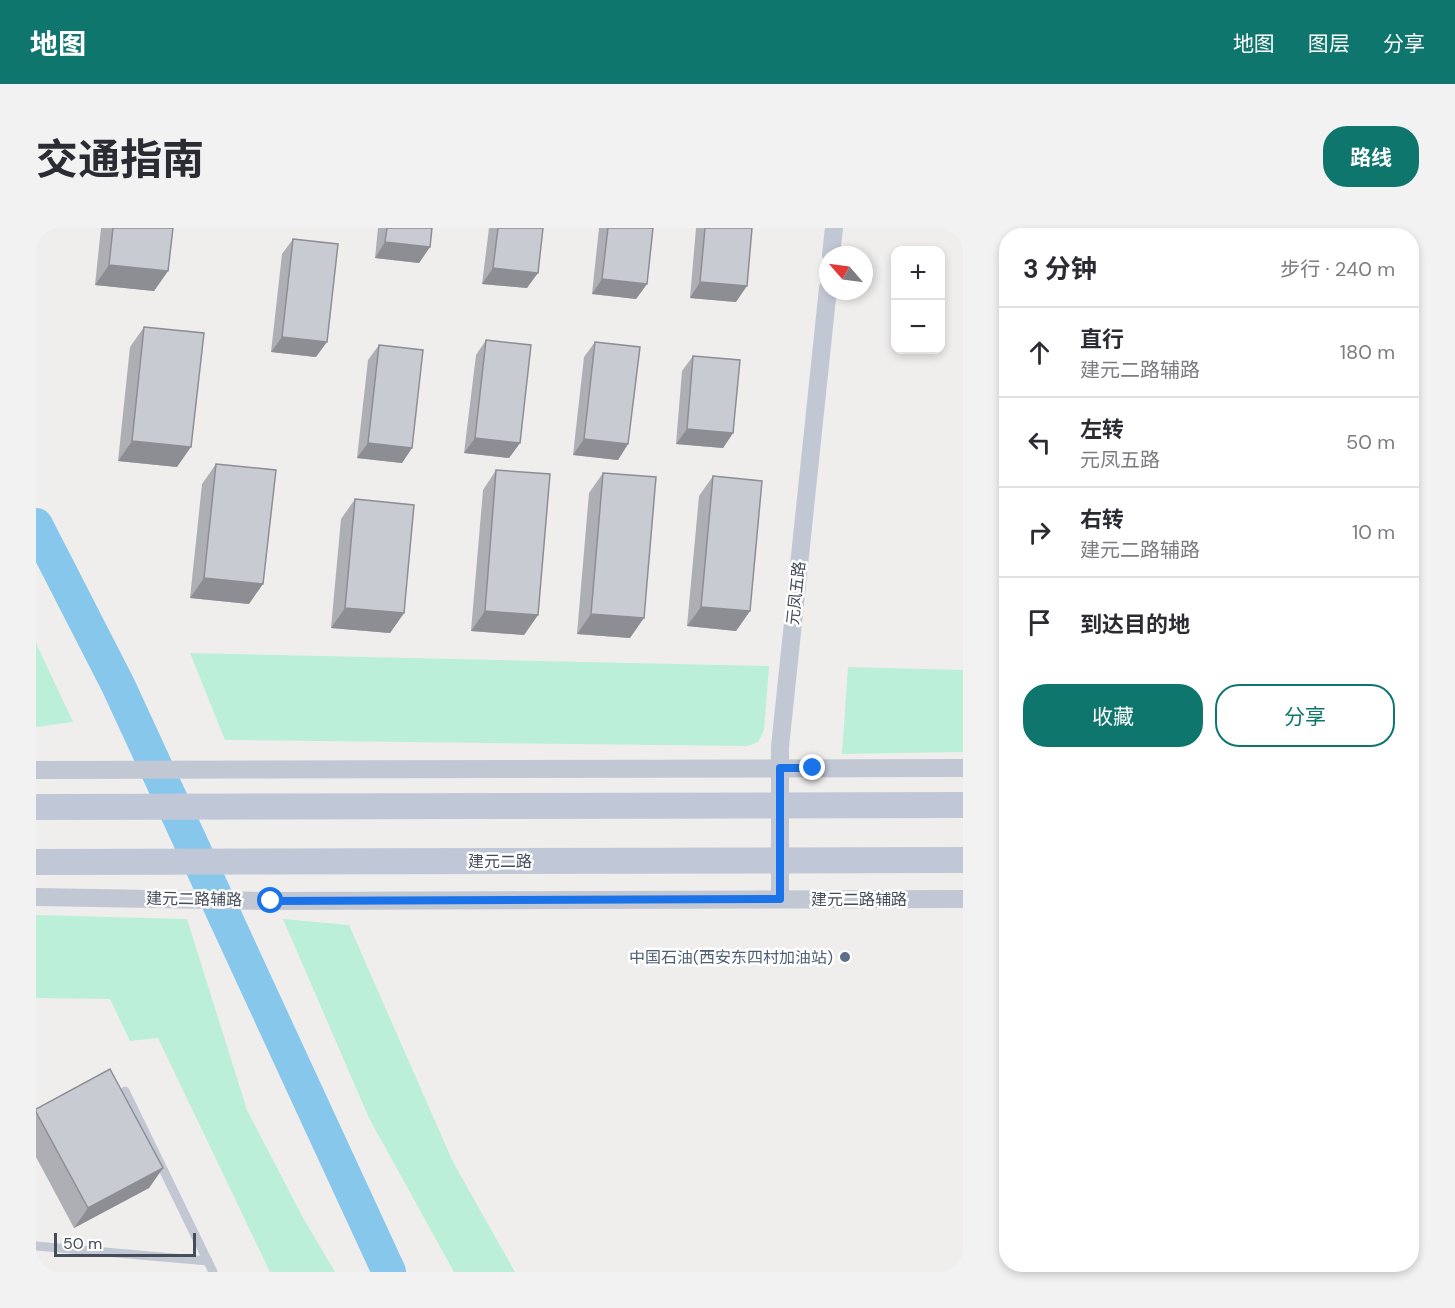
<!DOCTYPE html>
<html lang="zh">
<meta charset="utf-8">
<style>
body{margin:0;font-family:"DM Sans","Noto Sans SC",sans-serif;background:#f2f2f3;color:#2b2b33}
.controls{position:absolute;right:18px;top:18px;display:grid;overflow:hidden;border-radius:12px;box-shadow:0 3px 9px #0003}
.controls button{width:54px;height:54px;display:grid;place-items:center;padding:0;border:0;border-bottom:2px solid #e1e1e2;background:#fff;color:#2b2b33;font:30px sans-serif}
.compass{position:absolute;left:783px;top:18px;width:54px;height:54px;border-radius:50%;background:#fff;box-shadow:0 3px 9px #0003;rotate:298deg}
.scale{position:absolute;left:18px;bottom:15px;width:142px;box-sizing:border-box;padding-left:6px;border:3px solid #454d5b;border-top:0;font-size:16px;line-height:21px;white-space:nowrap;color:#454d5b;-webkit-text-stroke:4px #fff;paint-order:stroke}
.stop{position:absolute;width:18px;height:18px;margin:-14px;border:4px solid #1a73e8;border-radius:50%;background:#fff}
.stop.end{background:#1a73e8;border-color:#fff;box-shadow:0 2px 6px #0008}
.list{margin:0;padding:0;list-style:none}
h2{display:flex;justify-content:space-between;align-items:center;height:78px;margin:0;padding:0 24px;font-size:26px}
h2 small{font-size:20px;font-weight:400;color:#7c7c81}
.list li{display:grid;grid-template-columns:39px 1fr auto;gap:18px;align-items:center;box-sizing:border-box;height:90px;padding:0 24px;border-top:2px solid #e1e1e2}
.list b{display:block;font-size:22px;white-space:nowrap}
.list p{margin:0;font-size:20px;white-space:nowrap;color:#7c7c81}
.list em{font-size:20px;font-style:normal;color:#7c7c81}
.actions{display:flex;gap:12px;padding:18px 24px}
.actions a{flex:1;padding:14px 0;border:2px solid #0f766e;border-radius:24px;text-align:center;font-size:21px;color:#0f766e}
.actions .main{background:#0f766e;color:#fff}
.icon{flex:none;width:33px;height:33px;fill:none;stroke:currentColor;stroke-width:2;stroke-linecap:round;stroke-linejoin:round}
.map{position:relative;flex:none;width:927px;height:1044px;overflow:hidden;border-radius:24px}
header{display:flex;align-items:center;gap:36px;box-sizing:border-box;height:84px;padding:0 30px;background:#0f766e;color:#fff}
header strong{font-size:28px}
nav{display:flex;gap:33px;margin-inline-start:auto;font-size:21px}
.intro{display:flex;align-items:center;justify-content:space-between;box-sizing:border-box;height:144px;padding:0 36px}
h1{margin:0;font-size:42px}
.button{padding:15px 27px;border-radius:24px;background:#0f766e;color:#fff;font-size:21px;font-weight:700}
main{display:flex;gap:36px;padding:0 36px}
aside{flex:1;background:#fff;border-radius:24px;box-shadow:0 3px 9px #0003}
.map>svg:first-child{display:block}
.green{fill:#bbefd7}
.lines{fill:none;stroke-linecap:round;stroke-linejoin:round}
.river{stroke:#87c7ec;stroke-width:34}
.lane{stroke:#c1c7d3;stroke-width:9}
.street{stroke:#c1c7d3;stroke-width:18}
.secondary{stroke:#c0c7d7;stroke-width:26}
.wall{fill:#adafb5}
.shaded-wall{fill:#8d8e94}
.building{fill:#c9cbd3;stroke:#8d8e94;stroke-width:1.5}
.route{stroke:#1a73e8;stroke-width:8}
.service-dot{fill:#5c6f8a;stroke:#fff;stroke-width:2}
.labels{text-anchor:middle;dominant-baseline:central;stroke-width:5;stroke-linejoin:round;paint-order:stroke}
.street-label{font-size:16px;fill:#454d5b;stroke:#fff}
.service-label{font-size:16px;fill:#4e5e75;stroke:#fff;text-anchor:end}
</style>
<header>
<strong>地图</strong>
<nav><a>地图</a><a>图层</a><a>分享</a></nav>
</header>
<div class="intro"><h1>交通指南</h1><a class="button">路线</a></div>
<main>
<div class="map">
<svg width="927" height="1044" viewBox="0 0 927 1044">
<rect width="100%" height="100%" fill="#f0eeed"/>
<path class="green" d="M0,415l37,79 -37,5z
M154,425l579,13 -5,64 -6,12 -10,4 -523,-6z
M812,439l115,3v82l-121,2z
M0,687l151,4 60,191 55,106 33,56h-65l-112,-234 -28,3 -20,-42 -74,-1z
M247,691l66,6 104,237 62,110h-61l-85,-154z"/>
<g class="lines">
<path class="river" d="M0,297l82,160 271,587"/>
<path class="lane" d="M89,863l88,181
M0,1018l172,15"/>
<path class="street" d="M795,27l3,-27
M0,542l927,-2
M0,669l235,4 692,-2
M744,671v-152l48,-459"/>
<path class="secondary" d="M0,579l927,-2
M0,634l927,-2"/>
</g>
<path class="wall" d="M65,0h72l-5,43 -14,20 -59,-6z
M342,0h54l-2,19 -11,16 -44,-5z
M453,0h54l-16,60 -45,-4z
M563,0h54l-6,56 -11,15 -44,-5z
M660,0h56l-16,74 -46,-4z
M257,11l23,118 -45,-5 11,-98z
M108,99l33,140 -59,-6 12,-114z
M450,112l34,103 -11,15 -45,-5 12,-98z
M559,114l33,102 -10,16 -45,-5 11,-98z
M343,117l33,103 -10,15 -45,-5 11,-98z
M657,128l40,77 -10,15 -47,-4 6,-73z
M180,236l33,140 -59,-6 12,-114z
M460,242l42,145 -14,20 -53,-4 12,-141z
M567,245l27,165 -53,-4 12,-141z
M677,248l37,135 -14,20 -49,-5 12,-130z
M319,271l49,114 -14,20 -59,-5 10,-109z
M0,881l127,59 -14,20 -75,40 -38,-71z"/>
<path class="shaded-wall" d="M349,14l45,5 -11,16 -44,-5z
M73,37l59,6 -14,20 -59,-6z
M457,40l45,5 -11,15 -45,-4z
M566,51l45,5 -11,15 -44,-5z
M664,54l47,4 -11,16 -46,-4z
M246,109l45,5 -11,15 -45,-5z
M651,201l46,4 -10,15 -47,-4z
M439,210l45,5 -11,15 -45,-5z
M548,211l44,5 -10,16 -45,-5z
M96,213l59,6 -14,20 -59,-6z
M332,215l44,5 -10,15 -45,-5z
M168,350l59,6 -14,20 -59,-6z
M665,379l49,4 -14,20 -49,-5z
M309,380l59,5 -14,20 -59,-5z
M449,383l53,4 -14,20 -53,-4z
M555,386l53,4 -14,20 -53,-4z
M127,940l-14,20 -75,40 14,-20z"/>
<path class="building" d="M77,0h60l-5,43 -59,-6z
M351,0h45l-2,19 -45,-5z
M462,0h45l-5,45 -45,-5z
M572,0h45l-6,56 -45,-5z
M669,0h47l-5,58 -47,-4z
M257,11l45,5 -11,98 -45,-5z
M108,99l60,6 -13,114 -59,-6z
M450,112l45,5 -11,98 -45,-5z
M559,114l45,5 -12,97 -44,-5z
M343,117l44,5 -11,98 -44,-5z
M657,128l47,4 -7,73 -46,-4z
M180,236l60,6 -13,114 -59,-6z
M460,242l54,4 -12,141 -53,-4z
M567,245l53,4 -12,141 -53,-4z
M677,248l49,5 -12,130 -49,-4z
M319,271l59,6 -10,108 -59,-5z
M74,841l53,99 -75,40 -52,-96v-3z"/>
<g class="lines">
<path class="route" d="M235,673l509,-2v-131h33"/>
</g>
<circle class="service-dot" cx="809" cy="729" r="6"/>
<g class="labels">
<g class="street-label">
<text transform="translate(760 365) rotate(-84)">元凤五路</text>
<text x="464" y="633">建元二路</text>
<text transform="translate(158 671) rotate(1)">建元二路辅路</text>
<text x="823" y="671">建元二路辅路</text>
</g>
<g class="service-label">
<text x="797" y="729">中国石油(西安东四村加油站)</text>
</g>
</g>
</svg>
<div class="controls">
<button>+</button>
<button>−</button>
</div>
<svg class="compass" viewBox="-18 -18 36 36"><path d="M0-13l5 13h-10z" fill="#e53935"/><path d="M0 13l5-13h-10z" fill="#7c7c81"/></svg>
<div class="scale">50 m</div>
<div class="stop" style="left:235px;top:673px"></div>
<div class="stop end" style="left:777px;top:540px"></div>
</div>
<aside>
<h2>3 分钟<small>步行 · 240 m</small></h2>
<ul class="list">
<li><svg class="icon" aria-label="ahead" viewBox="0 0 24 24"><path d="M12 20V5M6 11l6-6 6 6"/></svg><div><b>直行</b><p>建元二路辅路</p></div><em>180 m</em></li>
<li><svg class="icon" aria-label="left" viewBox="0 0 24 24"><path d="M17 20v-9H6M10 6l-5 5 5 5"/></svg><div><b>左转</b><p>元凤五路</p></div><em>50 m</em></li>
<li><svg class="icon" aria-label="right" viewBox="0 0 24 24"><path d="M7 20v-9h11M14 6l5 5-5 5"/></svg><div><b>右转</b><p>建元二路辅路</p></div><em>10 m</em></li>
<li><svg class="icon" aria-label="arrive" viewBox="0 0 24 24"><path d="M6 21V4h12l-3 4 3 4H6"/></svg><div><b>到达目的地</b></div></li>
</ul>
<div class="actions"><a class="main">收藏</a><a>分享</a></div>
</aside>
</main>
